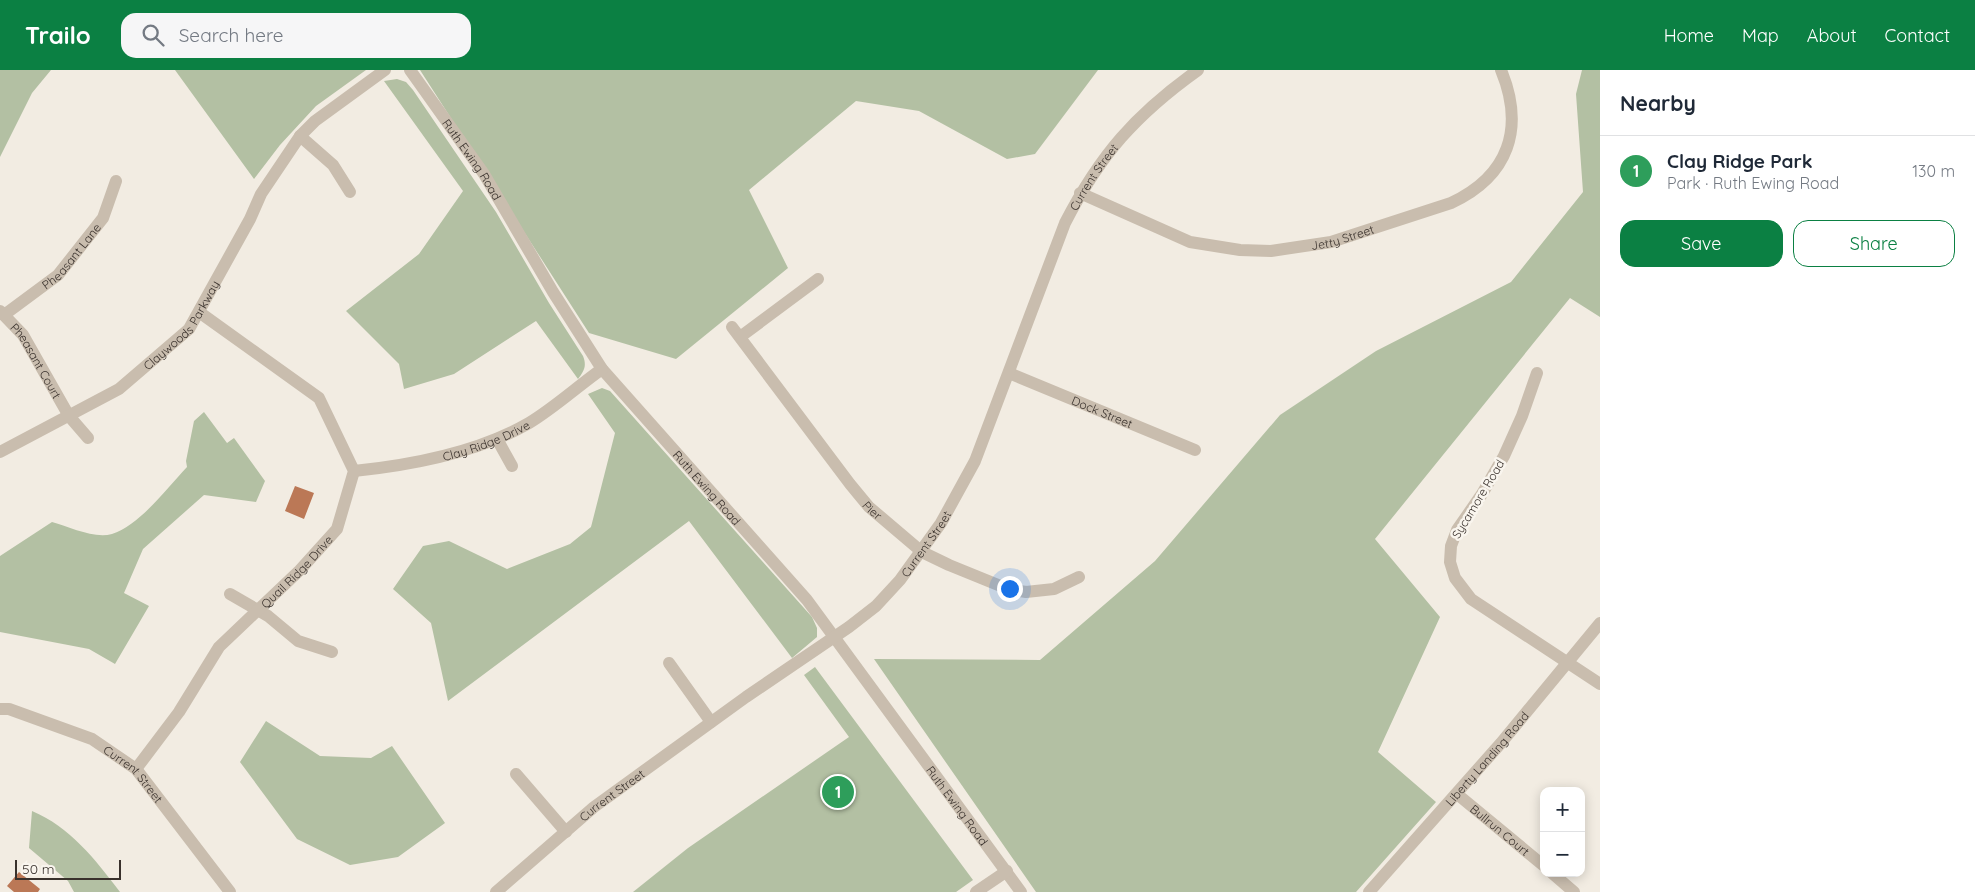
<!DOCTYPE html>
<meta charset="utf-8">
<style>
body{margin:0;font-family:Quicksand,sans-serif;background:#f6f6f7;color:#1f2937}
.controls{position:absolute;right:15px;bottom:15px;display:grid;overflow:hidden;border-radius:10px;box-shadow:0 2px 12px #0003}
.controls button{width:45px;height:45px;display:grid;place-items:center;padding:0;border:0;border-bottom:1px solid #e0e1e3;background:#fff;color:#1f2937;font:25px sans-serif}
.scale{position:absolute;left:15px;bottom:12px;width:106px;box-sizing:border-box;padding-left:5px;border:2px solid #39312c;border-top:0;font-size:14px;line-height:18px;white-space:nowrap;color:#39312c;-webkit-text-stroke:4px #f9f5ee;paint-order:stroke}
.you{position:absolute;left:1009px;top:518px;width:18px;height:18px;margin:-12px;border:4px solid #fff;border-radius:50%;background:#1a73e8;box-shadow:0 0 0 8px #1a73e833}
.badge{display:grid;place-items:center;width:32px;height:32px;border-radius:50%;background:#0b8043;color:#fff;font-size:16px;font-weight:700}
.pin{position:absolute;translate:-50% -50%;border:2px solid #fff;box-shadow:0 1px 5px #0006}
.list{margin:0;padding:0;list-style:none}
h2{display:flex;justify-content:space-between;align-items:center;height:65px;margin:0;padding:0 20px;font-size:21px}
h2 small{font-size:16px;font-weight:400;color:#747a83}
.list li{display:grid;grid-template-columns:32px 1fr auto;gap:15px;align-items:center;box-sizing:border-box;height:70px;padding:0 20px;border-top:1px solid #e0e1e3}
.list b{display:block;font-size:19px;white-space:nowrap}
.list p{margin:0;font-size:16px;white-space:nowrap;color:#747a83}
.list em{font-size:16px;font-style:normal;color:#747a83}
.actions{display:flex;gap:10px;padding:15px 20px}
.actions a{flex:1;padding:11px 0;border:1px solid #0b8043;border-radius:15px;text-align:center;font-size:18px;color:#0b8043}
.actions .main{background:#0b8043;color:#fff}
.icon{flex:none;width:28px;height:28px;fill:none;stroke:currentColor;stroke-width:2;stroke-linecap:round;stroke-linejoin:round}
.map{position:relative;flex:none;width:1600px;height:822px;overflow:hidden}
header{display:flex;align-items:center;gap:30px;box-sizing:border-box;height:70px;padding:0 25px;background:#0b8043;color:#fff}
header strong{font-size:24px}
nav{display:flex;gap:28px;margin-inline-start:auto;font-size:18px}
.search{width:350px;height:45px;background:#f6f6f7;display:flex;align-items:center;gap:12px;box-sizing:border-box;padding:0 18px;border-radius:15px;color:#747a83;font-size:19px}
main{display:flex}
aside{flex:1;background:#fff}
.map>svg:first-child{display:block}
.green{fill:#b3c0a3}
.building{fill:#bb7856}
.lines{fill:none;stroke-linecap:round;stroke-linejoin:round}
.minor{stroke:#c9bdae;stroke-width:12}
.labels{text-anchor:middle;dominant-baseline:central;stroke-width:5;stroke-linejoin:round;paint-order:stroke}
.street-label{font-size:12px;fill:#39312c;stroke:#f9f5ee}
</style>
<header>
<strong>Trailo</strong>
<div class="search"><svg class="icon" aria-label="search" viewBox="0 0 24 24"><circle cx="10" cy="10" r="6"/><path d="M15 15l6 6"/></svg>Search here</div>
<nav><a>Home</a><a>Map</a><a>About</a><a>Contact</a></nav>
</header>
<main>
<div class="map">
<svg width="1600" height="822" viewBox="0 0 1600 822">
<rect width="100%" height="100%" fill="#f2ece2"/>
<path class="green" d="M0,0h51l-19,23 -32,64z
M175,0h191l-50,36 -36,39 -26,34z
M420,0h678l-63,84 -28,5 -88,-48 -63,-10 -107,89 39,78 -112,91 -87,-26z
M1582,0h18v247l-30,-19 -195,241 65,78 -62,135 58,50 -80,90h-320l-162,-233 166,1 115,-99 125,-146 96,-64 135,-69 72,-90 -7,-98z
M397,9l9,3 7,8 83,122 53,91 34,53c4,10 1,15 -5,23l-42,-58 -82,53 -50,15 -5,-25 -53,-53 73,-57 44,-63 -79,-110z
M602,318l8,3 202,226 5,11v9l-25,21 -103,-137 -241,180 -17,-78 -38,-34 30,-43 26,-5 58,28 63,-25 21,-17 24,-94 -27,-39z
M204,342l23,31 7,-5 31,43 -9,21 -52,-7 -61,54 -19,44 25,13 -34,58 -26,-15 -89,-17v-76l52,-34c18,5 42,17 60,12 27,-8 56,-47 75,-67l-1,-6 8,-40z
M815,597l158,213 -17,12h-323l55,-44 161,-111 -45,-62z
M266,651l54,35 51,2 21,-12 53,77 -47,34 -48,8 -53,-26 -57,-77z
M32,741c38,16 63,48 88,81h-46l-6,-11 -39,-33z"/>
<path class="building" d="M295,416l19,7 -10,26 -19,-8z
M19,802l21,17 -2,3h-24l-7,-6z"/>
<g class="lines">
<g class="minor">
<path id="s1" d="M410,0l74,104 69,118 49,77 205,231 214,292"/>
<path d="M300,66l33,29 17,27"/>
<path id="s2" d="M1080,123l110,49 50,8 31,1 60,-9 120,-39c58,-27 74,-75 50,-133"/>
<path id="s3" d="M0,241l23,24 46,81 19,22"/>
<path id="s4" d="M4,245l54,-40 45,-57 13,-37"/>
<path id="s5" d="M732,257l118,157 19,23 53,45 27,13 59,24 18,3 28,-3 25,-12"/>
<path d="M740,267l78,-58"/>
<path id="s6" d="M1009,303l186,77"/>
<path d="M1537,303l-15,43 -18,40 -22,38 -25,36 -6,16 -1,16 5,16 16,21 129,85"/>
<path d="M497,369l15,27"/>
<path id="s7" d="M0,382l119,-63 70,-60 61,-110 11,-25 39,-58 15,-15 70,-51"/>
<path id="s8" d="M354,401c59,-6 123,-18 175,-48 25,-15 49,-37 73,-54"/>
<path d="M230,524l38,22 30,25 34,11"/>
<path d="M669,593l42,59"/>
<path id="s9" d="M0,639h9l83,30 44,30 94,123"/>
<path id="s10" d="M136,699l43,-57 40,-65 81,-77 37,-41 17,-58 -35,-73 -120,-86"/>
<path d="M516,704l50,58"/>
<path id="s11" d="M1457,724l87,72"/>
<path d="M1552,803l22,19"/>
<path id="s12" d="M496,822l98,-85 152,-110 103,-70 27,-21 24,-26 41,-57 34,-62 90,-238c35,-68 70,-108 133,-153"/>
<path d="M976,822l31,-21"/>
<path id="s13" d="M1369,822l132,-149 99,-120"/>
</g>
</g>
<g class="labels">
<g class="street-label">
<text stroke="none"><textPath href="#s1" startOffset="109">Ruth Ewing Road</textPath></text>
<text stroke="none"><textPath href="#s12" startOffset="961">Current Street</textPath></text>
<text stroke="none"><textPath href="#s2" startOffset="275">Jetty Street</textPath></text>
<text stroke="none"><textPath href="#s4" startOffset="90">Pheasant Lane</textPath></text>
<text stroke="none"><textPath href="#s7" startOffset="225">Claywoods Parkway</textPath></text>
<text stroke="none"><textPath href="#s3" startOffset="62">Pheasant Court</textPath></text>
<text stroke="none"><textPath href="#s6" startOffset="101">Dock Street</textPath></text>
<text stroke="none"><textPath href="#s8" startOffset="136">Clay Ridge Drive</textPath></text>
<text stroke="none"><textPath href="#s1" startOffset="514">Ruth Ewing Road</textPath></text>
<text transform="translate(1478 429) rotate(-59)">Sycamore Road</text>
<text stroke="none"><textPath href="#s5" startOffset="231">Pier</textPath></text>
<text stroke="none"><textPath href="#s12" startOffset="556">Current Street</textPath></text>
<text stroke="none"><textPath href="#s10" startOffset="256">Quail Ridge Drive</textPath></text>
<text stroke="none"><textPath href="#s13" startOffset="178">Liberty Landing Road</textPath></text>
<text stroke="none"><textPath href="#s9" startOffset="152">Current Street</textPath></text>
<text stroke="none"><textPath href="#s12" startOffset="151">Current Street</textPath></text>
<text stroke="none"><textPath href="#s1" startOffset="919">Ruth Ewing Road</textPath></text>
<text stroke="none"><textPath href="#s11" startOffset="56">Bullrun Court</textPath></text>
</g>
</g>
</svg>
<div class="controls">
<button>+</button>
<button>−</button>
</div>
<div class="scale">50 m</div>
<div class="you"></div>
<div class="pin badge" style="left:838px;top:722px;background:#2e9e5b">1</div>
</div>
<aside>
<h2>Nearby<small></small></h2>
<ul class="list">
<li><span class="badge" style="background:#2e9e5b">1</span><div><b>Clay Ridge Park</b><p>Park · Ruth Ewing Road</p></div><em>130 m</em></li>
</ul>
<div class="actions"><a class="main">Save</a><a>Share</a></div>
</aside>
</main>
